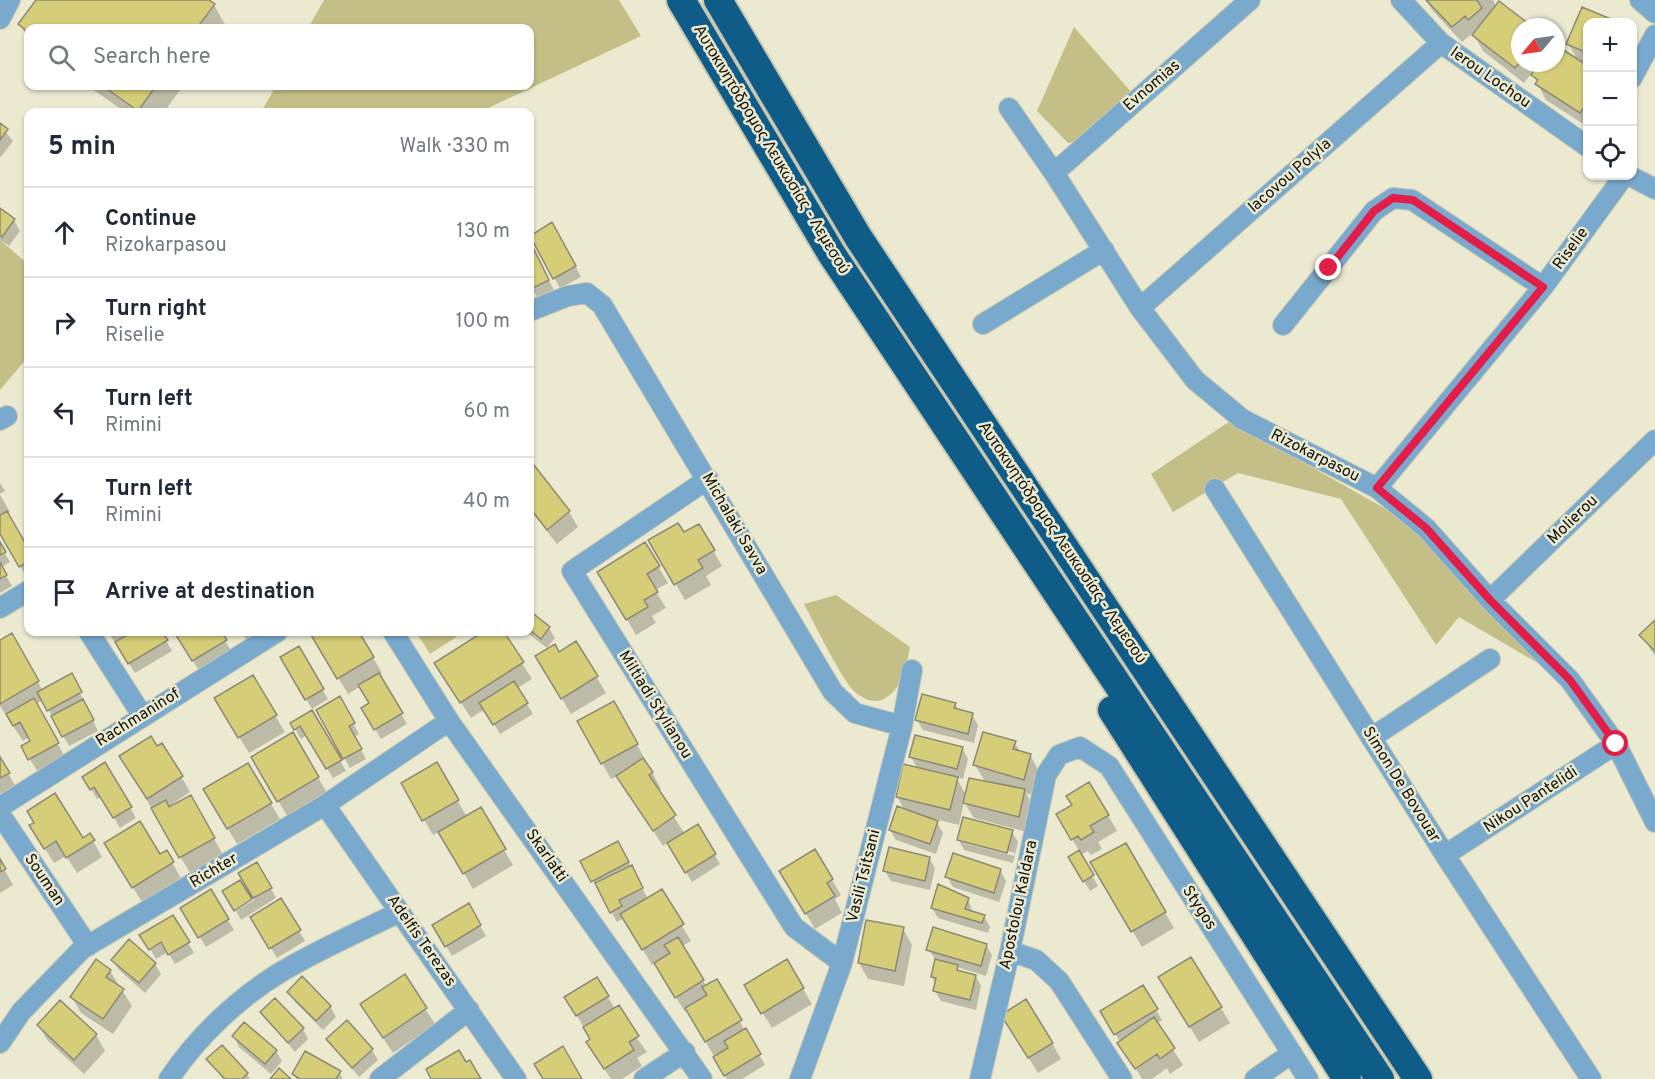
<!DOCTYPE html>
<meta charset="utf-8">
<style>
body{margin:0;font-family:Overpass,sans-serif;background:#f2f2f3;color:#1f2937}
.controls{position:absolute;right:18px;top:18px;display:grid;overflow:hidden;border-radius:12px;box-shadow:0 2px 4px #0004}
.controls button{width:54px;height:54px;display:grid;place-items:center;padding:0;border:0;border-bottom:2px solid #e0e1e3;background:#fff;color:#1f2937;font:30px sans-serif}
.compass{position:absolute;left:1511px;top:18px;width:54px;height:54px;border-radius:50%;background:#fff;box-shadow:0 2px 4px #0004;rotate:241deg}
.stop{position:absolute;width:18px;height:18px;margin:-14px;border:4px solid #e11d48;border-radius:50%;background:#fff}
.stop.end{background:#e11d48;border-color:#fff;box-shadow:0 2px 6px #0008}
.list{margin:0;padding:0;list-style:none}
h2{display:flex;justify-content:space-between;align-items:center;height:78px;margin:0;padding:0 24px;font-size:26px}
h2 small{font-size:20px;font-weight:400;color:#747a83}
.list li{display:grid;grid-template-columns:39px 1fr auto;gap:18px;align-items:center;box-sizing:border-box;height:90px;padding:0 24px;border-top:2px solid #e0e1e3}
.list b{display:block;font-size:22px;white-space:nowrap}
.list p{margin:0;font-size:20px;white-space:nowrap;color:#747a83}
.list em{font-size:20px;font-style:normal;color:#747a83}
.icon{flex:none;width:33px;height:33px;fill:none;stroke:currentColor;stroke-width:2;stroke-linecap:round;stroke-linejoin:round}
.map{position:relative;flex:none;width:1655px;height:1079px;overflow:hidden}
.search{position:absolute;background:#fff;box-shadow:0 2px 4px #0004;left:24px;top:24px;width:510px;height:66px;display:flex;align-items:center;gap:15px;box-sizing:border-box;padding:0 21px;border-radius:12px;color:#747a83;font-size:22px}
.panel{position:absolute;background:#fff;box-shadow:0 2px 4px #0004;left:24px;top:108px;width:510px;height:528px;border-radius:12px}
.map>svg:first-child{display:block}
.green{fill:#c4bf86}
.shadow{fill:#0003;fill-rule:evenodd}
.building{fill:#d6cd79;stroke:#8c8a74;stroke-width:1.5}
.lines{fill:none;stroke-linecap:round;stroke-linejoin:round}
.minor-casing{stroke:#c8c7b1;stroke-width:22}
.highway-casing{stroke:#c8c7b1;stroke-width:32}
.minor{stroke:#79aace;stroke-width:20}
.highway{stroke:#105c88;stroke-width:28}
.route{stroke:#e11d48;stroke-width:8}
.labels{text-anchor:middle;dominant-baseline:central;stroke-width:5;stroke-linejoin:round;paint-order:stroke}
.street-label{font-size:16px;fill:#111008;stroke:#ebead1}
</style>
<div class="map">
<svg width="1655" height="1079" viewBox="0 0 1655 1079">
<rect width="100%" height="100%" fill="#ebead1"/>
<path class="green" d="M324,0h295l22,36 -161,76h-219l15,-26h254v-58h-222z
M1074,27l59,67 -54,47 -11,2 -31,-32z
M0,240l28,24v93l-28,33z
M1230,421l184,104 127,140 -82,-48 -23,28 -95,-146 -103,-26 -65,39 -22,-38z
M836,595l74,52c-4,20 -6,40 -26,52 -10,5 -21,0 -29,-7 -12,-10 -42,-71 -51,-88z
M416,632h48l-34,22z"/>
<path class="shadow" d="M37,0h170l7,5 12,21 -2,2h-196v11l-8,-15z
M1426,0h67l3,6 34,21h-10v36h36v-16l22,14 -10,-18 14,-34 32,13h-26v42l-8,-2 8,5v60l-42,-27 -14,-27 -8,10 -41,-32 -10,-18 -11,9 -30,-32z
M88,86h95l-19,26h-39z
M0,125l13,16 -13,17z
M0,210l14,10 6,11 -11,15 -9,-6z
M552,224l29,53 -21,11 -29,-52z
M530,243l24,47 -16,9 -8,-15z
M530,463l39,49 9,15 -21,17 -27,-34z
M0,483l5,8 -5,3z
M0,495l10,17 -3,1 21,38 -2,25 -26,-45z
M699,526l23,40 -16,10 5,9 -26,15 -35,-60 33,-6z
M645,544l23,39 -13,7 11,18 -14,8 4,7 -20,12 -37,-63z
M0,545l10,17 -9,5 11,19 -12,7z
M530,553l3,7 -3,4z
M530,613l19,15 6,10 -8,10 -21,-16h4z
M1655,622v34l-14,-21z
M108,632h53l11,19 -37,22z
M176,632h44l14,24 -32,20z
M242,632h28l-21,12z
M320,632h38l24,41 -4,2 29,49 -26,15 -18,-30 8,-5 -10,-18 -13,8 -35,-59z
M486,632h16l30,47 -15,9 16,26 -33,20 -15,-25 -14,9 -35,-54z
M11,635l32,56 29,-15 26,55 -29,15 -26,-46 -7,4 30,55 -27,15 -16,-27 9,-5 -2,-5 -7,4 -23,-35v-64z
M576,643l30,50 -35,21 -25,-42 13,-18z
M298,648l30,51 -16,10 -30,-51z
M252,677l33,55 -36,21 -33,-54z
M339,698l20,36 -5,3 12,22 -16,9 -32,-57z
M955,704l4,7 13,4 6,10 -4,18 -51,-13 -6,-10z
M312,712l34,59 -13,7 -26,-43 -6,4 -9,-15z
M623,719l38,70 -4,2 28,43 13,-8 22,38 -28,18 -24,-40 -5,4 -45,-70 -7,3 -32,-57z
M293,734l34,59 -40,23 -34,-59z
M1015,743l5,9 10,3 9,16 -7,24 -6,-2 7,13 -6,26 -53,-14 -10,-16 -5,23 -24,-6 8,14 -7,21 -40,-14 -6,-10 15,-19 -8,-15 21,-26 -7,-13 51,-9 6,11 -5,20 -7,-2 10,18 20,-12 -11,-18z
M0,759l17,30 -17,10z
M105,764l31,54 -16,10 -18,-31 -5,2 -13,-22z
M436,764l31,53 13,-8 33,56 -40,24 -33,-58 -7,4 -30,-51z
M248,765l32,54 -43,25 -32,-54z
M130,772l51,4 9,16 -22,15 1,2 22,-12 32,58 -33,18z
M1108,815l9,16 -19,11 4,7 -11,6 -3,-4 -8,4 18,31 -8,5 -20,-33 10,-6 -13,-21z
M1012,832l6,10 -5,21 -49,-13 -5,-10zM964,840l51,13 -1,3 -50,-13z
M90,835l12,22 -25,16 -11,-17 -12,7 -14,-22 42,-1z
M618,843l30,56 13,-8 30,50 -9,5 24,40 10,-5 49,84 -23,14h-15l-39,-68 -3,1 -30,-49 -3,2 -28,-47 -7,4 -35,-60z
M1125,845l49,83 -32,19 -50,-84z
M815,851l26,44 -6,4 7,14 -27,16 -34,-58z
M166,852l15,26 -39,24 -27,-43 45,-3z
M929,858l6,10 -5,22 -39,-9 -6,-10z
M0,862l13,23 -13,8z
M257,864l19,34 -35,22 -5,-9 18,-11z
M1000,870l6,11 -7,21 -46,-15 -6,-11z
M210,891l24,39 -28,17 -24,-39z
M968,899l5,14 11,3 6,11 -2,6 -50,-15 -6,-10z
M281,900l24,41 -28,17 -25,-41z
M468,905l18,31 -34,20 -18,-30z
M173,917l21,36 -19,11 -7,-12 -12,7 -14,-24z
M903,929l9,16 -8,41 -36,-7 -9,-16z
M986,945l6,10 -6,21 -29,-9 3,6 16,3 5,10 -5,24 -35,-9 -6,-10 1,-7 -4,-7 4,-17 -8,-11z
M113,960l42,4 6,10 -16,19 -26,-23z
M786,961l26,43 -40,24 -17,-27z
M110,971l22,35 -19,28 -32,-21 -9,-16z
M404,976l31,48 -42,29 -22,-33z
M597,979l18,30 32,43 -10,6 5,8 -20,13h-11l-14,-21 -5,-18 2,-21 -11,7 -17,-29z
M1142,987l20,33 -6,4 27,41 -13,9 -3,-6 -15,11h-10l-40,-68z
M289,992l41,14 6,11 -13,13 -28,-28z
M1169,993l52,15 9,15 -31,19z
M60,1002l36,33 9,16 -21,23 -36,-33 -9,-15z
M262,1012l41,17 5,10 -13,13z
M1012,1031l40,12 9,16 -23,14z
M234,1037l42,14 6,10 -11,13 -32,-27z
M328,1039l44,11 6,10 -19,17z
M208,1060l39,14 3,5h-27z
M339,1073l4,6h-47l-2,-5z"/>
<path class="building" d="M36,0h173l6,4 -18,24h-169v4l-10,-8z
M1426,0h51l5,8 -14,12 -3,-4 -13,11z
M1499,1l34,26h-13v35l-5,6 -43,-33z
M1582,7l36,15h-30v31l-22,-9z
M1556,45l32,21v36l-8,11 -45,-29 3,-4 -7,-5 7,-12h18z
M103,86h53l-18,25z
M0,123l8,6 -8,11z
M0,208l15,11 -13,18 -2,-2z
M552,222l24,44 -23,13 -23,-43z
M530,241l19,39 -18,9 -1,-2z
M530,460l40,51 -23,19 -17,-22z
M7,511l21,37v14l-9,5 -19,-33v-19z
M678,523l6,9 15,-8 16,26 -17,10 5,8 -29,17 -26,-45z
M0,542l6,10 -6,3z
M645,542l15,24 -13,8 11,18 -14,8 4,7 -22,13 -29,-48z
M0,562l7,13 -7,4z
M530,611l20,16 -9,12 -11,-9z
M1655,620v31l-16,-16z
M132,632h30l6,8 -40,24 -13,-22z
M174,632h48l5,8 -35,21z
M317,632h42l15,25 -37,22 -26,-44z
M483,632h21l20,30 -64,41 -26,-40z
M12,633l27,48 -39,23v-64z
M576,641l22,35 -37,23 -26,-43 20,-12 4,8z
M299,646l25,43 -19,11 -25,-43z
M72,673l10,19 -35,19 -10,-19z
M379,673l24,40 -29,17 -13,-22 8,-5 -11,-18z
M253,675l24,40 -39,23 -24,-40z
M514,681l14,22 -35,22 -14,-22z
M922,694l34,9 -2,5 19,5 -5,21 -53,-14z
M340,696l15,27 -6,3 13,23 -19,10 -27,-49z
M34,698l25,45 -31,17 -7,-14 9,-5 -10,-19 -7,4 -7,-12z
M83,699l11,21 -32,17 -11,-21z
M614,701l24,43 -37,20 -24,-43z
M312,710l30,50 -16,9 -26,-43 -6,4 -4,-7z
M293,732l26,45 -42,25 -26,-45z
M983,732l33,9 -3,8 18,5 -7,26 -51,-15z
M915,735l48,12 -6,22 -48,-12z
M151,736l6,10 5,-3 21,33 -36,23 -28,-43z
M0,757l10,16 -10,5z
M643,758l10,14 -4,3 27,40 -23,16 -37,-55z
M105,762l27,45 -19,11 -19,-31 -4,3 -8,-13z
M437,762l22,38 -37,21 -21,-38z
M248,763l24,40 -45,26 -24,-40z
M903,764l55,13 -8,33 -54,-13z
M969,778l56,11 -6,28 -56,-14z
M1089,782l20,33 -19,11 4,6 -13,8 -3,-4 -7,4 -15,-26 16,-9 -6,-9z
M55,793l28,45 7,-5 5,7 -29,18 -10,-17 -12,8 -15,-24 5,-2 -7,-12z
M191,795l24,43 -36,20 -28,-50 15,-8 3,7z
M897,806l41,15 -8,23 -41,-14z
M481,807l25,42 -43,25 -25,-42z
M963,817l50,13 -6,23 -50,-13z
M140,821l20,33 7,-4 7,12 -42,26 -28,-45z
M698,824l18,30 -31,19 -18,-30z
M618,841l11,21 -38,20 -11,-21z
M1126,843l40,69 -35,20 -41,-70z
M889,847l41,10 -5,24 -42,-10z
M815,849l18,30 -6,4 8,13 -30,18 -26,-43z
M1079,850l15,25 -11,7 -15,-25z
M953,853l48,16 -7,24 -49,-16z
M0,859l6,10 -6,3z
M257,862l15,26 -19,10 -15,-25z
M632,865l11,23 -24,12 3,6 -12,7 -15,-30z
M240,880l12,19 -18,12 -12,-20z
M938,884l31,14 -4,11 20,6 -3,8 -51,-15z
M211,889l18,30 -31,19 -18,-30z
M662,889l22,35 -42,26 -22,-36z
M281,898l20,32 -32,19 -19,-32z
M469,903l12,22 -36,22 -13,-22z
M173,915l17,27 -22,13 -7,-13 -12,8 -10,-15z
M866,920l38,7 -9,44 -37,-8z
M933,927l54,17 -6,22 -55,-16z
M678,937l26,43 -29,18 -21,-35 16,-10 -6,-8z
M129,939l27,24 -17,20 -28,-23z
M1191,957l31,50 -33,20 -31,-50z
M96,959l15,11 -5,7 18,12 -21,30 -33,-22z
M787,959l17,29 -43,26 -17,-29z
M935,959l23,6 -1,5 19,5 -6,25 -37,-9 3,-13 -5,-1z
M405,974l22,34 -44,30 -23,-34z
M302,976l29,30 -15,15 -29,-29z
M597,977l12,19 -33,20 -12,-19z
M717,979l25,41 -37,22 -20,-34 22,-13 -5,-8z
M1143,985l15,24 -44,26 -14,-24z
M275,998l29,30 -16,15 -28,-31z
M1026,999l27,44 -25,15 -27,-43z
M60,1000l37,34 -23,26 -37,-35z
M619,1005l20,31 -10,6 5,8 -30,19 -18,-27 4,-3 -7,-12z
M1154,1017l21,31 -15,11 -3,-5 -22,15 -18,-26z
M347,1020l26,29 -21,19 -26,-29z
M244,1022l33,28 -12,14 -33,-28z
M746,1028l15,26 -37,22 -11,-19 15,-9 -4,-7z
M222,1045l26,28 -6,6h-17l-19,-20z
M563,1046l19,33h-39l-9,-15z
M459,1050l7,12 4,-2 11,19h-50l-5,-10z
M305,1051l36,20 -5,8h-36l-8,-5z
M279,1068l12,11h-21z"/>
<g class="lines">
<defs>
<path id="minor" d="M1401,0l40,43 147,104
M1640,0l15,13
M0,19l10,-19
M1632,78l23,-43
M1009,108l45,65 86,135 55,72 47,39 135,69 49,40 64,72 80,80 46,64 39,78
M1054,173l196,-173
M1630,176l25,13
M1140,308l301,-265
M530,311l38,-15 19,-3 15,12 231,387 22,21 47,13
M983,324l121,-74
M1283,325l91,-114 19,-13 19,2 131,87
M0,420l7,-4
M708,479l-136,92 222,356 48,36
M1377,488l166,-201 81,-111
M1215,489l230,366 146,224
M1490,600l165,-160
M0,608l28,-17
M89,632l53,83
M393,632l56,89 253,358
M1371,738l119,-79
M325,805l191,274
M0,807l277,-175
M0,814l88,132
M1445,855l171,-111
M1010,951l26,9 23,21 63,98
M0,1043l21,-31 61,-63 243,-144 124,-84
M169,1079c28,-42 69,-81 112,-107 38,-23 80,-41 119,-60
M380,1079l89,-69
M644,1079l41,-27
M800,1079l42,-116 60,-237 10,-56
M980,1079l30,-128 36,-176 13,-20 21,-8 29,19 199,313
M1255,1079l37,-26"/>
<path id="highway" d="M681,0l150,253 549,826
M718,0l140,237 560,842
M1112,710l235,369"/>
</defs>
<use href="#minor" class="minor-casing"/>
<use href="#highway" class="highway-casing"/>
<use href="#minor" class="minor"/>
<use href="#highway" class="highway"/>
</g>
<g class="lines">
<path class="route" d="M1329,268l45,-57 19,-13 20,2 130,87 -166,201 49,40 64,72 80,80 46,64"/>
</g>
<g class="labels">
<g class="street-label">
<text transform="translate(1490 78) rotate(35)">Ierou Lochou</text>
<text transform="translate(1152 86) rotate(-41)">Evnomias</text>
<text transform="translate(771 150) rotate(59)">Αυτοκινητόδρομος Λευκωσίας - Λεμεσού</text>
<text transform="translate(1290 176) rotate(-41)">Iacovou Polyla</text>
<text transform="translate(1571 249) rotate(-54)">Riselie</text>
<text transform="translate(1315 456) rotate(27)">Rizokarpasou</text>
<text transform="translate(1573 520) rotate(-44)">Molierou</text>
<text transform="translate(734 524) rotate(60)">Michalaki Savva</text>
<text transform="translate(1062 543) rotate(56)">Αυτοκινητόδρομος Λευκωσίας - Λεμεσού</text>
<text transform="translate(655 705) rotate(58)">Miltiadi Stylianou</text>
<text transform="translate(138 718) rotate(-32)">Rachmaninof</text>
<text transform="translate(1401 785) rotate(58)">Simon De Bovouar</text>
<text transform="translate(1531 800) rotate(-33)">Nikou Pantelidi</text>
<text transform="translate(546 856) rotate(55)">Skarlatti</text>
<text transform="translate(214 871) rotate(-31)">Richter</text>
<text transform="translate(864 876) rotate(-76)">Vasili Tsitsani</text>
<text transform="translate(44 880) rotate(56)">Souman</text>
<text transform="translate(1019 905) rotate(-78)">Apostolou Kaldara</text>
<text transform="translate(1199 908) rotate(57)">Stygos</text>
<text transform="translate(421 941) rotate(55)">Adelfis Terezas</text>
</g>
</g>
</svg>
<div class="controls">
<button>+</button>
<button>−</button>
<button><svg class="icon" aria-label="locate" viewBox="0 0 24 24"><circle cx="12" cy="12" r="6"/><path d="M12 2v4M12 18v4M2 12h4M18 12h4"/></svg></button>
</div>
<svg class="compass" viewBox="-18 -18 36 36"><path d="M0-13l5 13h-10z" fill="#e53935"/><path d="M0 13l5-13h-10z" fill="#747a83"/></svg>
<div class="stop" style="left:1616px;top:744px"></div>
<div class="stop end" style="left:1329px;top:268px"></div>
<div class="search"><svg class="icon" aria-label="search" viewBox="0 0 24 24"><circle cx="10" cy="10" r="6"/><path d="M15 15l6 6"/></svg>Search here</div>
<section class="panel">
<h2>5 min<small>Walk · 330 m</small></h2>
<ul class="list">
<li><svg class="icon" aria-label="ahead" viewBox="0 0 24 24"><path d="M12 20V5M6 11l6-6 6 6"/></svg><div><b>Continue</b><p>Rizokarpasou</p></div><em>130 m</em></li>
<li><svg class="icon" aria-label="right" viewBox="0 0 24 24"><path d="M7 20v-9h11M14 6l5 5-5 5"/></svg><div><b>Turn right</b><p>Riselie</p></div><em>100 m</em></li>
<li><svg class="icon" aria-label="left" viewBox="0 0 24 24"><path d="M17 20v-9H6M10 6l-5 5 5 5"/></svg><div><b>Turn left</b><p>Rimini</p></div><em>60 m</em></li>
<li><svg class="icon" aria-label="left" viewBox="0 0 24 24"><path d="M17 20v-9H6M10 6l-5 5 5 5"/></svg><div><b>Turn left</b><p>Rimini</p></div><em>40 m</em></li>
<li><svg class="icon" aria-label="arrive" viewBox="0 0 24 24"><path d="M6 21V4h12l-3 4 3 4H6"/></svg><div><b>Arrive at destination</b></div></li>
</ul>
</section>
</div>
